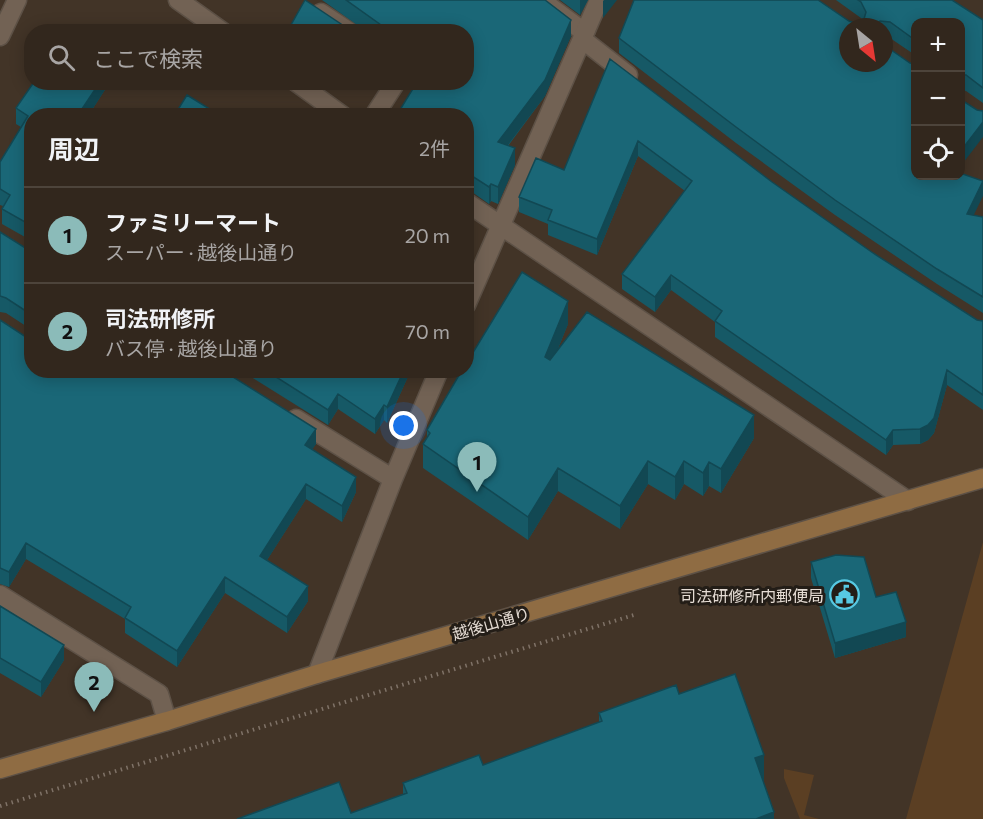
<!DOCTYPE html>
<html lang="ja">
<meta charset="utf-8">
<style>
body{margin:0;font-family:Commissioner,"Noto Sans JP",sans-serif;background:#3a2f26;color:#f1f3f6}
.controls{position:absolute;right:18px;top:18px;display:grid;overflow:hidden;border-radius:12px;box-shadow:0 3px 15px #0003}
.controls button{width:54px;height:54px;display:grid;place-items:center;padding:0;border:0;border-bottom:2px solid #4d443b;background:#32271d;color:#f1f3f6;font:30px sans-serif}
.compass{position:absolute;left:839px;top:18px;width:54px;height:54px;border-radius:50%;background:#32271d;box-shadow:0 3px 15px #0003;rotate:150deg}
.you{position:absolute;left:404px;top:426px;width:21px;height:21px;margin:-15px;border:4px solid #fff;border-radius:50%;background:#1a73e8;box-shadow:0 0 0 9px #1a73e833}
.badge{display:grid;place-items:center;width:39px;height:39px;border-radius:50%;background:#8bbbb9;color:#111;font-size:20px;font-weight:700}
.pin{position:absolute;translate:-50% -50px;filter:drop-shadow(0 2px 3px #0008)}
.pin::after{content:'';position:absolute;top:32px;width:21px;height:18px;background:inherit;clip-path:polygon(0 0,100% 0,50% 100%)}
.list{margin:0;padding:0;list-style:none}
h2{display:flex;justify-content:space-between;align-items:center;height:78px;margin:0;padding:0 24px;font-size:26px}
h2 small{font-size:20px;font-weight:400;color:#a8a5a4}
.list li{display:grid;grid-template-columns:39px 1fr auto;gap:18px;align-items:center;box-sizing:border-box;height:96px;padding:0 24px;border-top:2px solid #4d443b}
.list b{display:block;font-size:22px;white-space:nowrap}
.list p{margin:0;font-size:20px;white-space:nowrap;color:#a8a5a4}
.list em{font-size:20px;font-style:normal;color:#a8a5a4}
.icon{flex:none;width:33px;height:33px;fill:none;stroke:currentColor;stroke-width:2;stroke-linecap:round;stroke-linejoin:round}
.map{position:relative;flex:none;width:983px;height:819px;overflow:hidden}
.search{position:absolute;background:#32271d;box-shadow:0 3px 15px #0003;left:24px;top:24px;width:450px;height:66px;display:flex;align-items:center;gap:15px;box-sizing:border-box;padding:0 21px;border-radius:24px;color:#a8a5a4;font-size:22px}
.panel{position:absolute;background:#32271d;box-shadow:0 3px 15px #0003;left:24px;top:108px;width:450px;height:270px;border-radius:24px}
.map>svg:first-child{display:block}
.green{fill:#5b3f23}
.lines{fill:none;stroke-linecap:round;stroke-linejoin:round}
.lane-casing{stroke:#5d5146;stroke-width:21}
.street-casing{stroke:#5d5146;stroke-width:21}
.secondary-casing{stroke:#5d5146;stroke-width:21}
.path{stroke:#7f7267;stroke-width:4;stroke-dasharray:1.5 4.5;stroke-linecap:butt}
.lane{stroke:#726254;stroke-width:18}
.street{stroke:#726254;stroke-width:18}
.secondary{stroke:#8f6c43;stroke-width:18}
.wall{fill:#165966}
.shaded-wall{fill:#124853}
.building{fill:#1a6777;stroke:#124853;stroke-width:1.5}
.labels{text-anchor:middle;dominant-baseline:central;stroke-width:6;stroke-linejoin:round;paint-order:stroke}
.poi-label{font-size:16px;fill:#e5dcd4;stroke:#231d17;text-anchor:end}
.street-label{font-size:16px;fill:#e5dcd4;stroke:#231d17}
</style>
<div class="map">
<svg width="983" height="819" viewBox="0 0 983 819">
<rect width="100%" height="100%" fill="#423427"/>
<path class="green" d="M983,542v277h-77z
M784,769l30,6 -10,40 15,4h-19l-16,-41z"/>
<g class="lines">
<defs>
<path id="lane" d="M541,0l39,29 6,1
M321,13l29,19
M374,116l22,-34"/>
<path id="street" d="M178,0l45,32
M0,36l17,-36
M582,39l46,36
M296,82l47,34
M466,202l442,299
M466,305l133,-305
M296,419l97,60
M0,595l159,99 8,27
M317,674l76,-195 46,-109"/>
<path id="secondary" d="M0,769l167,-48 150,-47 666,-196"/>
</defs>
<use href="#lane" class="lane-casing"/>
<use href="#street" class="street-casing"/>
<use href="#secondary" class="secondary-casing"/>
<path class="path" d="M0,806l634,-191"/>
<use href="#lane" class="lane"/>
<use href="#street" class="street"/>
<use href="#secondary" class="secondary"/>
</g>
<path class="wall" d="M322,0h223l26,36 -26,60 -37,50 7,19 -17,39 -7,-3 -2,3 -17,-12h-6v-76h-68v-3l68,-81h-99z
M560,0h28l-8,15z
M836,0h116l31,20v83l-17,-12 -6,-1v-68h-45v33l-25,-17 -6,-1v-10h-36l126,188 9,2v96l-46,-29 -102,-69 -99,-72 -117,-90v-15l230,-17 6,2 7,-4 -1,-1z
M610,59l162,123 101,71 104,67 6,1v89l-36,-25 -13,48 -6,7 -8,4 -27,1 -7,10 -171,-118v-15l-44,-32 -16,22 -33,-23v-15l63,-83 -47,-35 -41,99 -49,-20v-11l-29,-12v-15l45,-27z
M34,82h76l-22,34h-56v125l-30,-17v-15l1,-3 -3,-1v-43l21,-35 -5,-3v-16z
M0,232l27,17 5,1v80l-26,-17 -6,-1z
M0,320l32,50 284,74 -4,5 44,43 -14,30 -36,-23 -39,61 41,41 -21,32 -62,-40 -48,74 -52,-34v-14l-99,-60 -17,28 -9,-3z
M568,324l-11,27 197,87 -33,55 -12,-7 -6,10 -19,-12 -9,16 -27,-16 -28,45 -62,-38 -30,49 -105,-72v-24l4,-6v-8z
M240,370h171l-24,53 -3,-3 -9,14 -37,-25 -10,16z
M811,562l65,35 30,40 -71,21 -24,-80z
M0,606l64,54 -23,37 -41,-24z
M679,694l85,87 -1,1 11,37 -423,-6 52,-19v-11l80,-18 116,-43v-9z"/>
<path class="shaded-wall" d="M580,0h8l-8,15z
M604,0h13l-14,18v-17z
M571,20v16l-26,60 -47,62v-16z
M341,24v8h-4z
M100,82h10l-22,34h-10z
M983,122v15l-23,30v-15z
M638,141v15l-41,99v-16z
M515,148v17l-17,39v-17z
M983,181v15l-16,33v-15z
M491,184v17l-2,3v-17z
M671,275v15l-16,22v-15z
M568,301v23l-23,56v-23z
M404,370h7l-24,53v-16z
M947,370v15l-13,48 -6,7 -8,4v-15z
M338,394v15l-10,16v-15z
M384,405v15l-9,14v-15z
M754,415v23l-33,55v-24z
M316,429v15l-11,16v-15z
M893,430v15l-7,10v-15z
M648,461v23l-28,45v-23z
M684,461v23l-9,16v-23z
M709,462v24l-6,10v-23z
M558,468v23l-30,49v-23z
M356,477v15l-14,30v-16z
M306,484v15l-46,72v-15z
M26,543v16l-17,28v-15z
M225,577v16l-48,74v-16z
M308,586v15l-21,32v-16z
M906,622v15l-71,21v-15z
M64,645v15l-23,37v-15z
M764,755v26l-9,3v-26z
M774,812v7h-18z"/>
<path class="building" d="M305,0l36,24 -4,8h-50z
M346,0h199l26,20 -26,60 -47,62 17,6 -17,39 -7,-3 -2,3 -17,-11 -6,-1v-59h-64l-4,-3 19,-31h49v-50h-75z
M634,0h184l31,21 6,2 9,-4 2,-7 -5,-10 -3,-2h94l31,20v68l-17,-13h-6v-53h-45v18l-25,-18 -10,-1 -5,6h-27v36h36v-18l26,18 5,1v112h45v-3l23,8 -16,33 16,3v80l-46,-28 -102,-69 -99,-73 -117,-89z
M610,59l162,123 101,71 104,67 6,1v74l-36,-25 -13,48 -6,7 -8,4 -27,1 -7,10 -171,-119 7,-10 -51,-36 -16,22 -33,-23 70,-93 -54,-40 -41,98 -49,-19 4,-10 -33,-13 17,-39 28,12z
M34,82h66l-22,33 1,1h-47v110l-30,-17 8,-14 -10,-6v-27l28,-46 -12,-8z
M187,95l34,21h-47z
M960,99l17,11 6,1v11l-23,30z
M0,232l27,17 5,1v65l-26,-17 -6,-2z
M522,272l46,29 -23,56 5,3 37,-48 167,103 -33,54 -12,-7 -6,11 -19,-12 -9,16 -27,-16 -28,45 -62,-38 -30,49 -105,-73 7,-11 -3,-3 35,-60h4v-6z
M0,320l26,17 6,2v31h190l94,59 -11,16 51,32 -14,29 -36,-22 -46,72 48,30 -21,31 -62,-40 -48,74 -52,-33 6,-11 -105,-64 -17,29 -9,-4z
M265,370h139l-17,37 -3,-2 -9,14 -37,-25 -10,16z
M836,555l28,2 12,40 20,-5 10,30 -71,21 -24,-81z
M0,606l64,39 -23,37 -41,-24z
M735,674l29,81 -9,3 19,54 -18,7h-519l102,-37 12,31 56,-20 -4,-10 76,-28 4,10 119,-44 -3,-8 77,-28 3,9z"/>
<defs>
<symbol id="civic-ring" viewBox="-11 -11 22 22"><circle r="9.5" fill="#231d17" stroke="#57c9e3" stroke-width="1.5"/><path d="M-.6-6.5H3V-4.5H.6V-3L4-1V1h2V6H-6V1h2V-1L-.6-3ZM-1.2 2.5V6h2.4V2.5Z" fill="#57c9e3"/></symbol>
</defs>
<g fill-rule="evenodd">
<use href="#civic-ring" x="828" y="578" width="33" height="33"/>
</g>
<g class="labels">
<g class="poi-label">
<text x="824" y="595">司法研修所内郵便局</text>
</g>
<g class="street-label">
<text transform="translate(491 623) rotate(-16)">越後山通り</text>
</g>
</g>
</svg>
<div class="controls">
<button>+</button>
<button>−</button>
<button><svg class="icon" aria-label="locate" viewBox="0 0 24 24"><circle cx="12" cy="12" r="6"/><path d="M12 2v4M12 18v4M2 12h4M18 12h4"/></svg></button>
</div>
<svg class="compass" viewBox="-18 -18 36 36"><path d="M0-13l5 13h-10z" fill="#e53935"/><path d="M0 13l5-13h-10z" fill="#a8a5a4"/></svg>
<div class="you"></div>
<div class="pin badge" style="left:477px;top:492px">1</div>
<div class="pin badge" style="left:94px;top:712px">2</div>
<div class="search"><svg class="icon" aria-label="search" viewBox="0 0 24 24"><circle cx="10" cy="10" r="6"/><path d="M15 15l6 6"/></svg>ここで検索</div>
<section class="panel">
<h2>周辺<small>2件</small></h2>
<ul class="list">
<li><span class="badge">1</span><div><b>ファミリーマート</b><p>スーパー · 越後山通り</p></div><em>20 m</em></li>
<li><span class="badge">2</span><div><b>司法研修所</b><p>バス停 · 越後山通り</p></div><em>70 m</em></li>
</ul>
</section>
</div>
